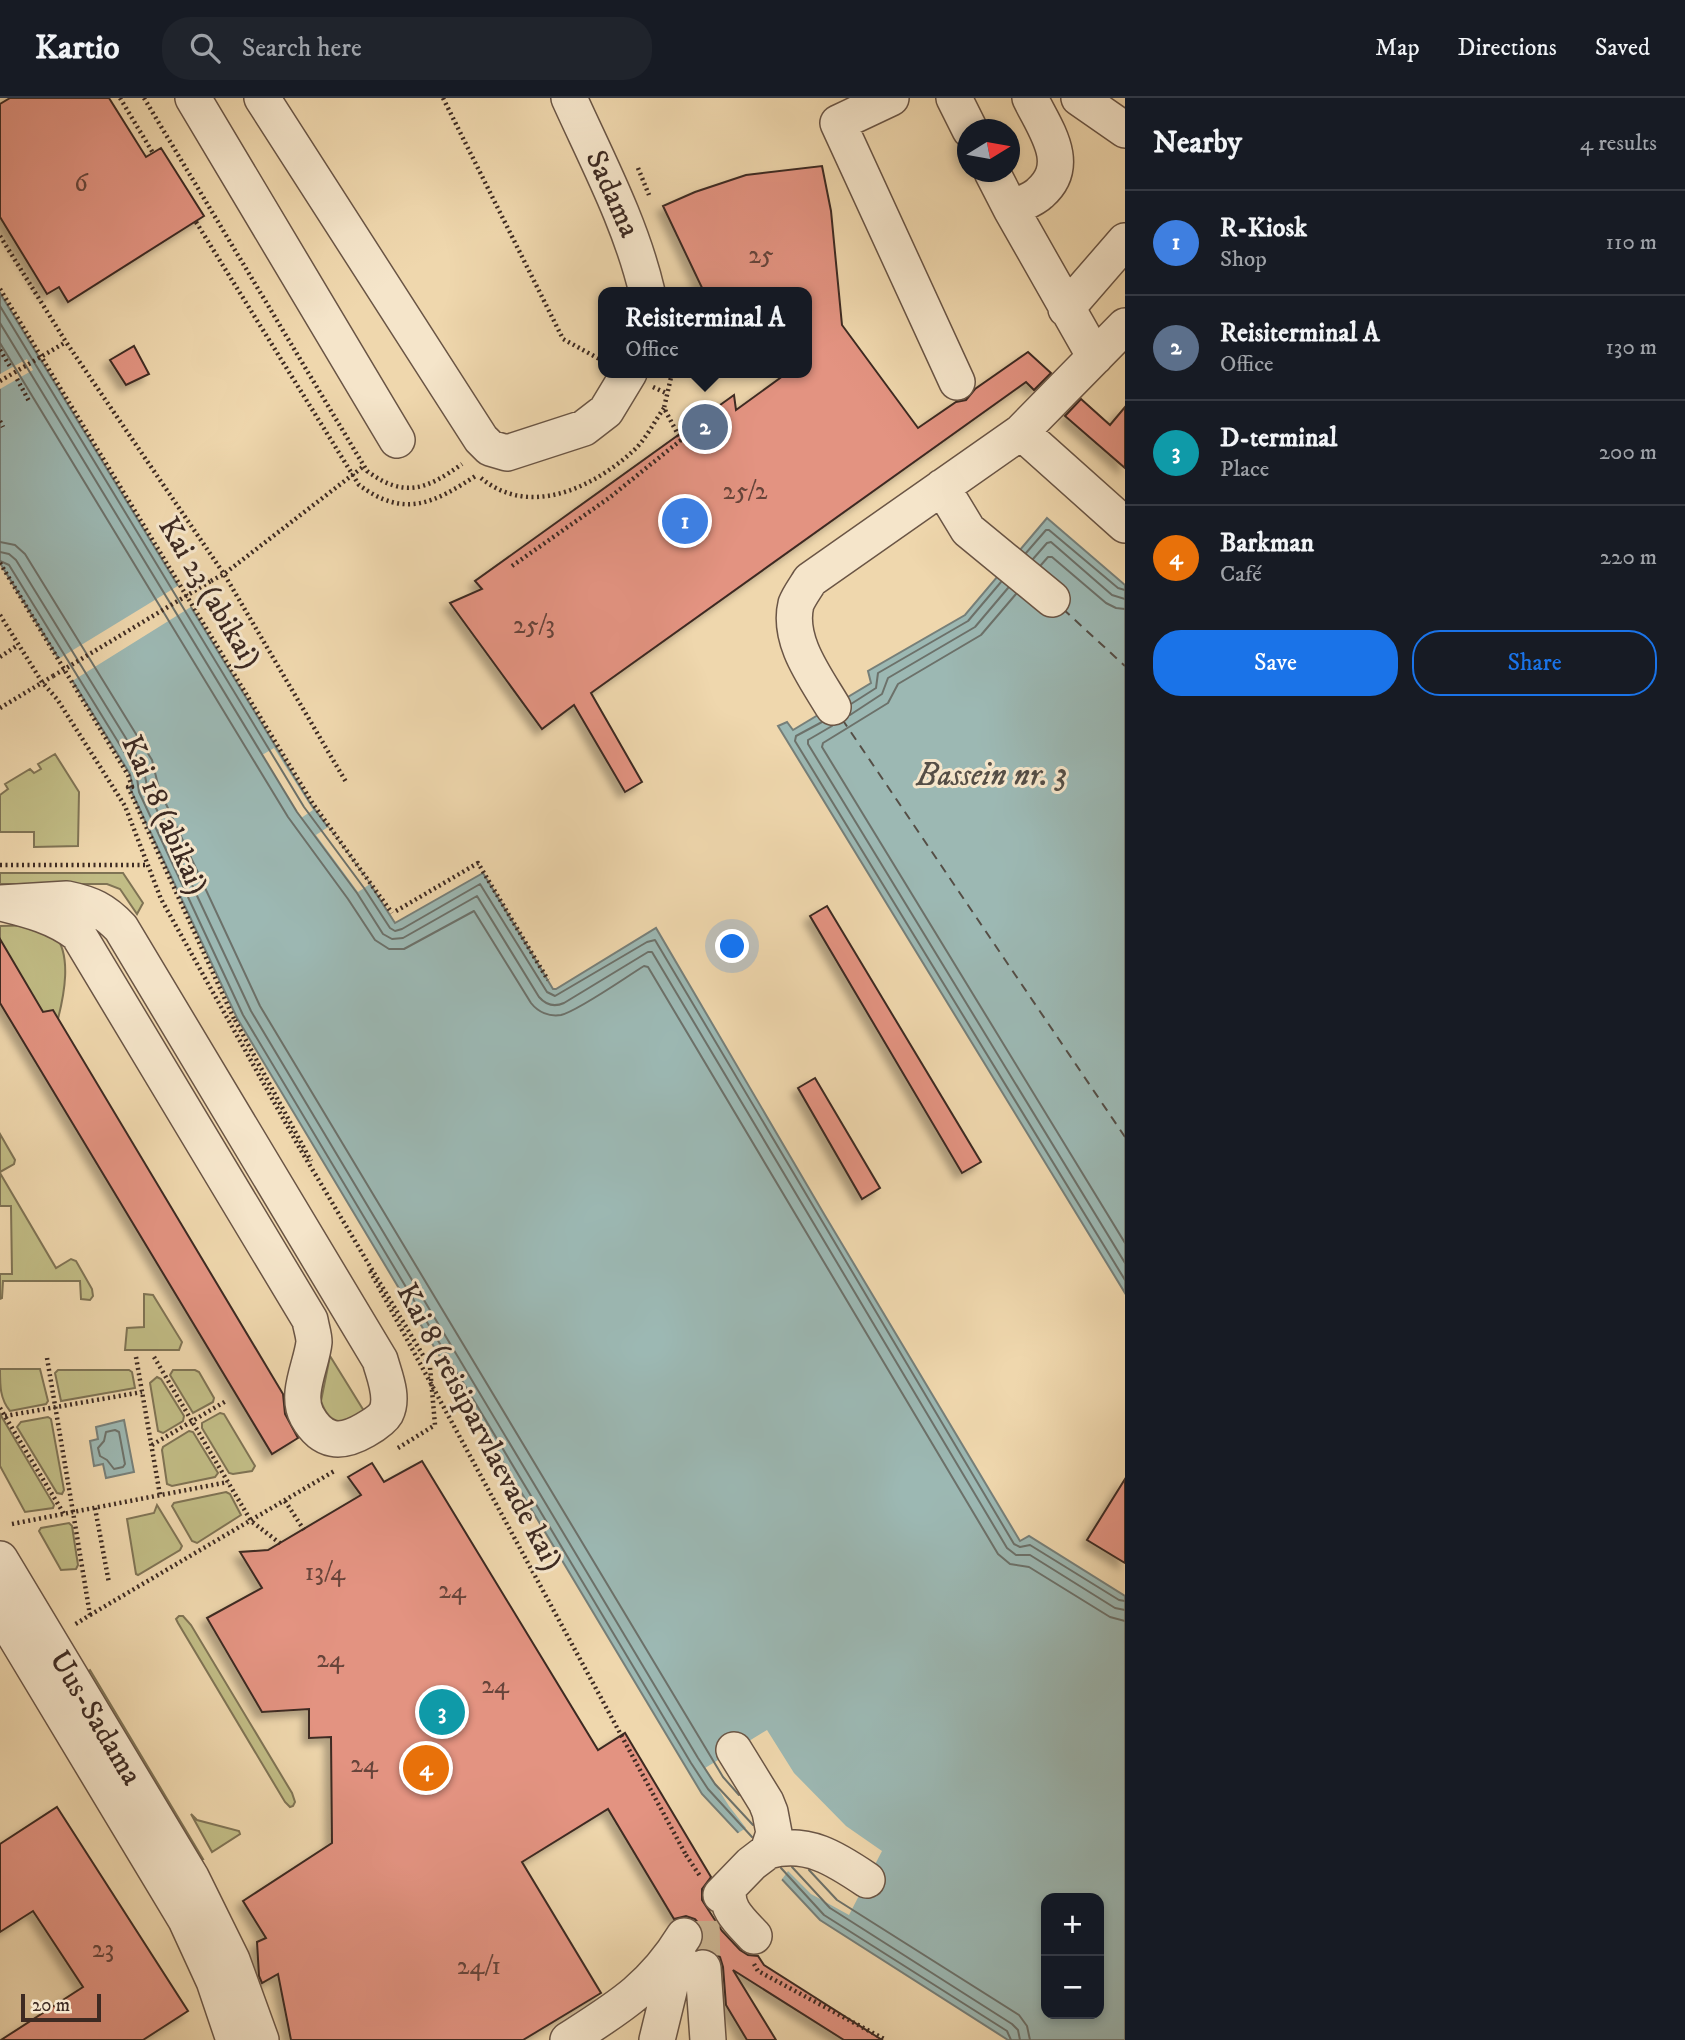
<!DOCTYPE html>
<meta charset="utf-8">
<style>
body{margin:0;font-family:"IM FELL DW Pica",serif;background:#20242c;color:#f1f3f6}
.controls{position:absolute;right:21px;bottom:21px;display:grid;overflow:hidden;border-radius:14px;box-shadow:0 4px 10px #0003}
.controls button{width:63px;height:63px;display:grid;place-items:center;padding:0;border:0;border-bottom:2px solid #363941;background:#171b24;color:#f1f3f6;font:35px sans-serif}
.compass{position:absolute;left:957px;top:21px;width:63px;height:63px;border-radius:50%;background:#171b24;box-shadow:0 4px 10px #0003;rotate:79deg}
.scale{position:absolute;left:21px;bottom:18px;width:80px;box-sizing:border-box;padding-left:7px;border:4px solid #3d2a22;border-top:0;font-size:19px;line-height:24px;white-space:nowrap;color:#3d2a22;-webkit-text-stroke:5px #f5e5ca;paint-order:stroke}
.you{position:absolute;left:733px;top:849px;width:24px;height:24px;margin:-18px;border:5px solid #fff;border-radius:50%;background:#1a73e8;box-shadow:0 0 0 10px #1a73e833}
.badge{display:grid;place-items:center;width:46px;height:46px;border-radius:50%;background:#1a73e8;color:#fff;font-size:23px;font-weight:700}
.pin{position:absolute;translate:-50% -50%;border:4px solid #fff;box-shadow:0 2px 7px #0006}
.popup{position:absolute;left:598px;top:189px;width:214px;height:91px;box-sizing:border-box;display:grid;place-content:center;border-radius:14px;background:#171b24;filter:drop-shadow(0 2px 5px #0005);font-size:23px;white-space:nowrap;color:#9ea1a6}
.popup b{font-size:26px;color:#f1f3f6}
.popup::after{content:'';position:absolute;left:50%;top:100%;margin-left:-14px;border:14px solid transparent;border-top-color:#171b24}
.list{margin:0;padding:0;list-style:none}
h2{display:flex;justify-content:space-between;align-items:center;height:91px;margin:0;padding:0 28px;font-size:30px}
h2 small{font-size:23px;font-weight:400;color:#9ea1a6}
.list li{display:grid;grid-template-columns:46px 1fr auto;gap:21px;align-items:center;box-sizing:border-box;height:105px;padding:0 28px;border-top:2px solid #363941}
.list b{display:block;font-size:26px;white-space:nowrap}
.list p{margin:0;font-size:23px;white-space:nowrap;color:#9ea1a6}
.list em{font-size:23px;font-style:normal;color:#9ea1a6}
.actions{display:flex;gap:14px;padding:21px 28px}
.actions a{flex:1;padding:16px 0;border:2px solid #1a73e8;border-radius:28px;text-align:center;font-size:24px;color:#1a73e8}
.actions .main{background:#1a73e8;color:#fff}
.icon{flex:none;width:38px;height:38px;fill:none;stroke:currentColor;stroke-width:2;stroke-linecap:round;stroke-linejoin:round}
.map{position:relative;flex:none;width:1125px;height:1942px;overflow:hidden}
header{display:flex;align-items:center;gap:42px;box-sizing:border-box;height:98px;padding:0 35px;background:#171b24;border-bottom:2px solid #363941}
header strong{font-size:33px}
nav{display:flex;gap:38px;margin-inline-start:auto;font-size:24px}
.search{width:490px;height:63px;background:#20242c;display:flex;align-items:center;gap:18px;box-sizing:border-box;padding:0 24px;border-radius:28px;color:#9ea1a6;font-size:26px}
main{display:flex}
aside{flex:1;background:#171b24}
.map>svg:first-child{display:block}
.green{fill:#c1bc85;stroke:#7f7354;stroke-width:2}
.water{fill:#9cb8b3;stroke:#767f79;stroke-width:2;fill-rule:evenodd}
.pier{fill:#efd7ad}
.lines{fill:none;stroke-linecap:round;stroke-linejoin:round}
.shore{stroke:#6c716a;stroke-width:2}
.ferry{stroke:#554e46;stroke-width:2;stroke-dasharray:9 7;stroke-linecap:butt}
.building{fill:#e39381;stroke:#3d2a22;stroke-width:2;filter:url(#shadow)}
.minor-tunnel{stroke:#cbb491;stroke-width:35;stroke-dasharray:35 18;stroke-linecap:butt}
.minor-casing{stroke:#6a5545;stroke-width:38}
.path{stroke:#3d2a22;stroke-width:4.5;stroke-dasharray:2 3.5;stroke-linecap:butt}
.minor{stroke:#f5e5ca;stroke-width:35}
.path-bridge{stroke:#3d2a22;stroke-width:4.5;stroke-dasharray:2 3.5;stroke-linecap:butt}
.labels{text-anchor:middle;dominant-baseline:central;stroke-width:6;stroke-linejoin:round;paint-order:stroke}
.number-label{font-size:26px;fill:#66443a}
.street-label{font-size:30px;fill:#3d2a22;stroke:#f5e5ca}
.water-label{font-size:32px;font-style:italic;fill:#554e46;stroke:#f5e5ca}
</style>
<header>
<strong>Kartio</strong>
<div class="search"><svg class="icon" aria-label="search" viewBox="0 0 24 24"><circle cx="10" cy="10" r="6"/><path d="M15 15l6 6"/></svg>Search here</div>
<nav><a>Map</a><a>Directions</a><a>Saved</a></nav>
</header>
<main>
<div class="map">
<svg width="1125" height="1942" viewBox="0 0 1125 1942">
<defs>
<filter id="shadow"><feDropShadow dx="-6" dy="6" stdDeviation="3.5" flood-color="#0004"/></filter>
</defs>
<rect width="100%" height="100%" fill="#efd7ad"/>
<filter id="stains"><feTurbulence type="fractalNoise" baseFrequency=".00286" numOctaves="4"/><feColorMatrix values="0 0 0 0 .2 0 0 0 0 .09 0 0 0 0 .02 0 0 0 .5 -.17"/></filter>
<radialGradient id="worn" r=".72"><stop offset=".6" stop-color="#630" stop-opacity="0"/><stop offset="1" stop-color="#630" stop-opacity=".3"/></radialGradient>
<path class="green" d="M55,656l24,38 -1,54 -44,1v-15h-34v-37l8,-6 -3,-5 25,-15 4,4 7,-4 -3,-5z
M0,775h123l20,30 -6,11 -17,-25 -13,-5h-107z
M41,827c4,3 10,6 14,10 17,21 9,60 3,84l-15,-7 -43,-61v-25z
M0,1036l15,26 -1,4 -14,8z
M0,1075l56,95 15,-9 5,2 16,28 1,7 -3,4 -9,-1 -1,-18h-77l-1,17 -2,1v-25h12l-1,-68h-11z
M144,1196l9,1 29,47 -3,8h-54l2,-22 17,-1z
M330,1258l34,55c-19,14 -34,16 -43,-10z
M0,1271h40l8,32 -2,3 -36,7c-10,-12 -10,-25 -10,-42z
M58,1272h71l3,2 3,16 -74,13 -6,-28z
M173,1272h22l4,2 15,26 -1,4 -20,11 -23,-38z
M157,1279l4,2 23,37 -1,5 -20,12 -5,-2 -8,-48z
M220,1315l4,1 31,52 -3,5 -19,3 -4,-1 -27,-45v-5z
M0,1316l54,91 -1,3 -28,4 -25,-46z
M48,1319l3,2 13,71 -2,4 -5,-1 -40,-66 4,-5z
M189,1333l4,1 25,41 -3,4 -43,9 -5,-2 -5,-34 1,-3z
M226,1394l4,2 11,21 -44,28 -5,-2 -20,-35 2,-3z
M157,1407l25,41 -2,4 -42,25 -2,-1 -9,-55 27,-6z
M69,1425l3,3 6,39 -2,4 -15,1 -22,-39 2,-3z
M179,1518h4l8,9 101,168 3,9 -2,4 -3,1 -5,-5 -107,-179 -2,-4z
M90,1572l113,189 -5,1 -117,-185z
M191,1716l6,6 42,11 1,3 -28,18z"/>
<path class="water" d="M0,195l310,510 60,81 25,39 88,-50 70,116h3l100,-61 168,286 196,327 9,-5 96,60v444h-117l-188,-120 -118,-126 -465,-776 -107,-230 3,-1 -3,-13 -130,-211zM1046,1800h53v116h-53z
M1047,420l78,67v708l-347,-567 9,-4 6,8 78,-47 -3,-12 97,-56z
M124,1322l10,52 -28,6 -3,-14 -9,2 -4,-25 8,-2 -2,-12z"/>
<path class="pier" d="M27,261l6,11 -33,19v-15z
M181,486l13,21 -125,78 -14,-22z
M274,650l39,62 -12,8 -39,-63z
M328,729l42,57 -12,8 -42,-57z
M767,1632l27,43 52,53 36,25 -33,64 -38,-21 -23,-23 -8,11 -45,-47 11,-7 -17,-22 -24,-38z"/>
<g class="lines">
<path class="shore" d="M0,208l304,501 60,81 26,40 5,3 7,-2 78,-45 67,108 8,4 92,-54 8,-2 359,604 6,3 10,-2 89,55 6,1
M0,225l297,489 60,81 26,41 9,5 11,-1 74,-42 62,101c7,8 16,10 25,6l84,-51h4l355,596 9,7h14l85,53 10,2
M0,245l288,474 60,82 27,41 14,9h15l70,-38 57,92c7,9 18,14 30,12 17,-4 65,-38 83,-49l4,1 350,587 12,10 19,3 81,50 15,4
M0,444l15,3 10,9 127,206 7,29 101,217 463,771 16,18
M0,454l9,2 7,6 127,206 5,25 103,220 447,747 17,26 38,41
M1026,455l20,-23h3l69,58 7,2
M1033,461l14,-16 4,-1 61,53 13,4
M0,463l9,4 127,206 3,21 104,223 448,748 17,26 44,48
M1041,467l7,-8h4l54,46 10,5 9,1
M1016,496l-35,41 -83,49 -10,19 -65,40 -1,4 303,496
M851,606l25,-16 2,-15 90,-52 33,-39
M850,617l32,-21 6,-16 87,-51 33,-39
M822,624l-26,14 -1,5 330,539
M832,628l-24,14v4l317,519
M115,1332l4,2 6,32 -2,3 -9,2 -7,-9 -7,-4 -2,-8 6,-7 2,-9z
M792,1769l38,41 182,116 6,6 2,10
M781,1770l43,47 183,116 4,9
M809,1772l28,30 182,115 8,11 3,14"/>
<path class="ferry" d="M1063,511l62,57
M842,621l283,418"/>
</g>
<path class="building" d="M10,0h99l37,59 15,-9 43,68 -136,86 -9,-15 -12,7 -47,-77v-113z
M822,68l9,45 11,114 76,103 38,-26 10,-2 9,-11 53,-37 23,21 -17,17 -8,-8 -435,311 51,89 -17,10 -51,-87 -32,24 -92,-126 32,-14 -7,-8 259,-186 2,15 51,-37h20v-81h-103l-41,-86 32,-14 51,-17z
M134,248l15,28 -23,11 -16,-25z
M1081,301l29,26 15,-18v61l-60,-52z
M827,808l154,256 -19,11 -152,-257z
M0,841l43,73 10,-2 230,384 2,20 13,24 -26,16 -272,-451z
M815,980l65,110 -18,11 -64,-111z
M422,1363l176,289 27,-17 86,144 -9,12v11l20,31 18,19 8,5 10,1 6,9 118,75h-38l-111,-70 43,70h-29l-21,-35 -3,-38 -3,-10 -9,-7 -11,-2 4,-10 -2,-11 -7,-8 -9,-3 -12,3 -66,-110 -86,53 79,131 -78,47h-232l-13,-66 -16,9 -3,-7 -2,-34 9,-4 -23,-37 89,-58 -1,-106 -22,1v-29l-47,3 -55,-94 55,-30 -22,-36 28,-2 93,-55 -13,-18 24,-14 12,19z
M1125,1381v84l-38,-23z
M57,1709l131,204 -45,29h-142l82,-53 -50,-76 -33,21v-88z"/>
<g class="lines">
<path class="minor-tunnel" d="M702,1823l1,47"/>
<defs>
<path id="minor" d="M193,0l204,342
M262,0l219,341 9,9 17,5 77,-25 22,-17 23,-38
M569,0c29,64 62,126 78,194
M891,0l-53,25 119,259
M954,0l16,32
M1030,0c15,31 43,66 10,95 -7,7 -20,11 -29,16l84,148
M1079,0l46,32
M992,74l19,37
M1066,211l59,-68
M1021,334l104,93
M942,389l26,43 84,69
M833,609c-17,-29 -46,-66 -37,-103 3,-8 10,-17 14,-24l211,-148 104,-106
M67,801c24,5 37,11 54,29l259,432c4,15 14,37 6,53 -4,7 -14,13 -21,17 -24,14 -43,13 -58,-14 -12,-22 5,-52 7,-74 0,-7 -3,-15 -4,-22l-232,-386c-24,-18 -49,-24 -77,-31z
M0,1461l191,318 41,83 29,80
M0,1513l186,309 28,61 20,59
M768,1753c39,-11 68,8 99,29
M729,1789c-5,21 11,34 25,49
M721,1797l30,-31 17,-13 6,-18 -4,-21 -4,-10 -32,-52
M703,1870l5,72
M568,1942c50,-32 84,-52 116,-104
M657,1942l21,-86"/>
</defs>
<use href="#minor" class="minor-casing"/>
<path class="path" d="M120,0l33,55
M144,0l223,373c38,28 60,18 95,-7
M443,0l120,241 40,22
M638,70l11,27
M196,124l163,263c46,34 75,18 118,-10
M0,138l66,106 158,232 122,208
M0,191l313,515 79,109
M0,252l11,18
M672,275l-8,35 19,36
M17,281l13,24
M0,283l66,-39
M653,289l15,7
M0,323l3,6
M481,380c48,40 111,10 151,-26 13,-11 22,-30 32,-44
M0,465l128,212 4,12h-4l106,232
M512,468l97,-68 72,-58
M211,483l13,-7 140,-108
M0,517l42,67 15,17 68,107 36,93 138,248 131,220 5,58 -37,23
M0,559l18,-12
M0,610l53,-32
M0,767h148
M396,813l82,-48 70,117
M235,922l76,141
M370,1173l316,584
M136,1259l24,138
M154,1259l97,164 30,23
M47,1260l26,154 155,-30
M0,1310l64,106
M5,1318l137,-24
M152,1347l74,-44
M285,1403l19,29
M95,1410l14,75
M12,1426l61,-12 17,103 -16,10
M90,1517l246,-145
M686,1757l14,21
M754,1866l4,7 128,69"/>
<use href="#minor" class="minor"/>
<path class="path-bridge" d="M53,578l158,-95"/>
</g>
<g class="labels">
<g class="number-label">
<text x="81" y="85">6</text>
<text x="761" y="157">25</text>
<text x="745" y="393">25/2</text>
<text x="534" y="527">25/3</text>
<text x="325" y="1474">13/4</text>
<text x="452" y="1492">24</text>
<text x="330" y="1561">24</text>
<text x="495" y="1587">24</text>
<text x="364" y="1666">24</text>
<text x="103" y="1851">23</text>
<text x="479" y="1868">24/1</text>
</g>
<g class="street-label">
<text transform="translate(612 96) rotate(66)">Sadama</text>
<text transform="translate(209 495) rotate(59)">Kai 23 (abikai)</text>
<text transform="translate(164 717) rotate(66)">Kai 18 (abikai)</text>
<text transform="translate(479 1329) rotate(62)">Kai 8 (reisiparvlaevade kai)</text>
<text transform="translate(95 1620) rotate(59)">Uus-Sadama</text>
</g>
<g class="water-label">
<text x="992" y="678">Bassein nr. 3</text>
</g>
</g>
<rect width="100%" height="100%" filter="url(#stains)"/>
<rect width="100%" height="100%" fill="url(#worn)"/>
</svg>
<div class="controls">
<button>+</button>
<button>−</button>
</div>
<svg class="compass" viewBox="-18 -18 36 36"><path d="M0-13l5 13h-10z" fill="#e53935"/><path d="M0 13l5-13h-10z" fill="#9ea1a6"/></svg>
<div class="scale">20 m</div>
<div class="you"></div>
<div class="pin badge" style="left:685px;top:423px;background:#3f7fe0">1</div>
<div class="pin badge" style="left:705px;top:329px;background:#5c6f8a">2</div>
<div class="popup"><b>Reisiterminal A</b>Office</div>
<div class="pin badge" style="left:442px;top:1614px;background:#0f9aa8">3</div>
<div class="pin badge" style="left:426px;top:1670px;background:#e8710a">4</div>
</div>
<aside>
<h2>Nearby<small>4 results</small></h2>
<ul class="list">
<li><span class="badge" style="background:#3f7fe0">1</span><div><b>R-Kiosk</b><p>Shop</p></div><em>110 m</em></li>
<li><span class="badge" style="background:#5c6f8a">2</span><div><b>Reisiterminal A</b><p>Office</p></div><em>130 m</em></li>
<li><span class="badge" style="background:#0f9aa8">3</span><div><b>D-terminal</b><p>Place</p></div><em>200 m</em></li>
<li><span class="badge" style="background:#e8710a">4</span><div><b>Barkman</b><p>Café</p></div><em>220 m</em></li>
</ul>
<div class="actions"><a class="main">Save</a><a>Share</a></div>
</aside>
</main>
